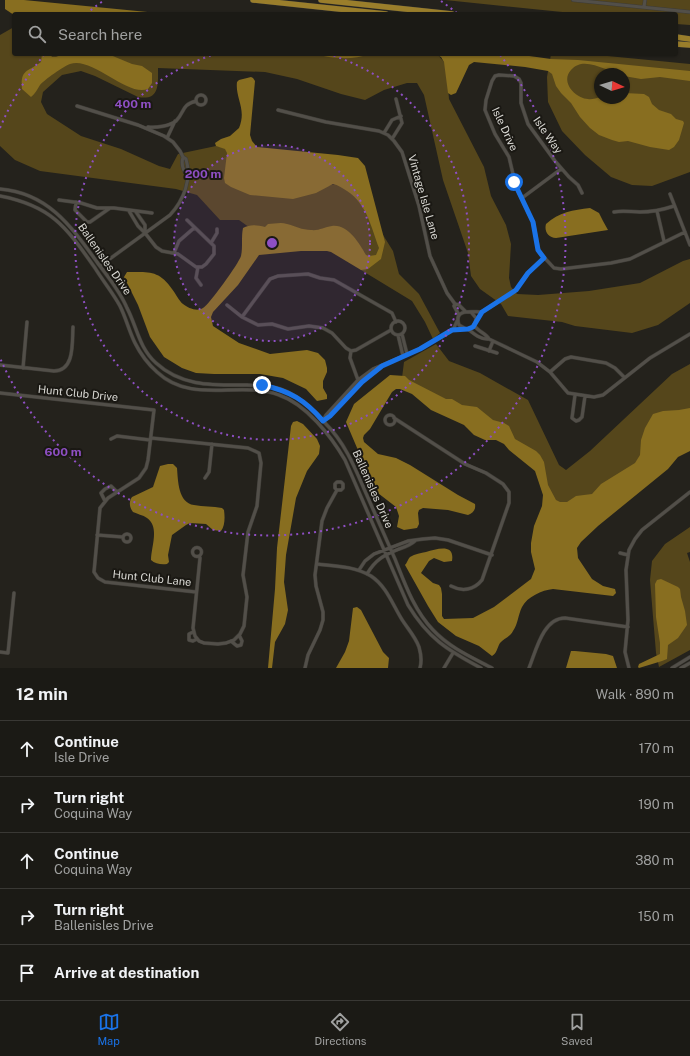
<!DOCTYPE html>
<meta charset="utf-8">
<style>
body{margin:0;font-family:"Public Sans",sans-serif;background:#282722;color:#f1f3f6}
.compass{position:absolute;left:594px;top:68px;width:36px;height:36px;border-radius:50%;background:#1b1a15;box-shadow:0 1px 3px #0004;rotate:94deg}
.stop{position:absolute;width:12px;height:12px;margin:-9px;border:3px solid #1a73e8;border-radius:50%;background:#fff}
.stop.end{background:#1a73e8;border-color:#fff;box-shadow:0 1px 4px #0008}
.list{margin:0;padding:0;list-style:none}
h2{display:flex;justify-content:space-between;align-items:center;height:52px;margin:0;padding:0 16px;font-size:17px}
h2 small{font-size:13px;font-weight:400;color:#a0a1a0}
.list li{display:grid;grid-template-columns:26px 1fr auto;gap:12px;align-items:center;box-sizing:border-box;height:56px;padding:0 16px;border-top:1px solid #393834}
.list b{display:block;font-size:15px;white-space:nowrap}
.list p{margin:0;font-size:13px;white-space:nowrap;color:#a0a1a0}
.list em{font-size:13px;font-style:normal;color:#a0a1a0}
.icon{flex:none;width:22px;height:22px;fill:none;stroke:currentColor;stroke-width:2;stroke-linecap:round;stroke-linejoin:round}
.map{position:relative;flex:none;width:690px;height:668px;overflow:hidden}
.search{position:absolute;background:#1b1a15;box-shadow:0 1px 3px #0004;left:12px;right:12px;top:12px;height:44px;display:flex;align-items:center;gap:10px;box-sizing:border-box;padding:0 14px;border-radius:4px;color:#a0a1a0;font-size:15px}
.sheet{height:332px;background:#1b1a15}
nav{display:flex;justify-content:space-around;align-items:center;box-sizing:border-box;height:56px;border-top:1px solid #393834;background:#1b1a15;font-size:11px;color:#a0a1a0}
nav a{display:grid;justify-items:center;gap:2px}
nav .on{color:#1a73e8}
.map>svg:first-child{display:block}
.green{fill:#55461b;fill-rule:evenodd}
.water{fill:#886e20}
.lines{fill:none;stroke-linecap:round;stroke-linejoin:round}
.minor-casing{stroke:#3e3c37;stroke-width:4}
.motorway-casing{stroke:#3e3c37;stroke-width:6}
.minor{stroke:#524f49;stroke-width:3}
.motorway{stroke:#9a7e2b;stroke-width:5.5}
.route{stroke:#1a73e8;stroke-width:5}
.ring{fill:none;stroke:#8e4fc3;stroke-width:2;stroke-dasharray:2 4}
.labels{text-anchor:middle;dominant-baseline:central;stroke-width:4;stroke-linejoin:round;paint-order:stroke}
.street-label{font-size:11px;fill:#dad9d4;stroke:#1a1813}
.centre{fill:#8e4fc3;stroke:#1a1813;stroke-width:2}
.ring-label{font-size:12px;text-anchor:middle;font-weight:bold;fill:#8e4fc3;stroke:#1a1813;stroke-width:4;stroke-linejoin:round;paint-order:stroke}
</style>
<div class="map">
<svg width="690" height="668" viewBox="0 0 690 668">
<rect width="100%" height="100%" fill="#24221c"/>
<path class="green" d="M445,0h245v25l-14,-1v-10h-94z
M14,27v27h423l9,10 3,35 35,68 7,29 15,29 5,19 -2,34 2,9 6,7 21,1 51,-4 51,-8 43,-22 7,-2v44l-32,22 -26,8 -57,-7 -13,-4 -54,-6 -7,-12 -21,-15 -9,-13 -3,-23 -25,-73 -19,-85 -7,-12h-10l-23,7 -19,10 -24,-6 -44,-15 -32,-7 -107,-4c0,16 2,33 -20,29l-43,-21 -14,-5 -19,4 -19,17 -2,10 6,12 34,22 40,13 38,17 11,3 8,-15 38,-8 12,1 63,47 49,-11 20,15 33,53 6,23 20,20 21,39 -7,6 -8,-17 -13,-21 -51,-31 -11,-30 -26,-8 -71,-2 -14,-10h-19l-23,-25 -21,-6 -136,-18 -25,-11 -15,-14v-111z
M551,54h36l103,10v108l-38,14 -20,-1 -21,-8 -26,-22 -23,-24 -14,-29 -1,-25zM600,74h24v24h-24z
M436,344l13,17 31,12 48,27 31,65 7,5 24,-19 82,-77 18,-10v47l-49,53 -91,94 1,-57 -13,-34 -19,-19 -117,-70 2,-16z
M690,527v25l-3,1 3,9v88l-31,17 -3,-14 -6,-73 2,-19 13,-17z"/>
<path class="water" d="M5,0h19l144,14h-154v1l-9,-6z
M42,54h8l2,3h4l7,-3h45l24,10 10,2 10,7v10l-4,6c-21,8 -56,-33 -78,-25 -6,2 -26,16 -30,21 -3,5 -5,9 -9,12l-9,-8c-2,-20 6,-17 19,-27z
M314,54h54c-15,7 -38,4 -54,0z
M435,54h80l36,5 27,1 112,11v10l-30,-4 -19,2 -17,-3v-2c-16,0 -39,-20 -53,-4 -11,12 4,28 17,29 3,1 9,-1 12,-2v1h24v-5l20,1 5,3 3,7 7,6 12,4 5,5 7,2 1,2 -5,17 -5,7 -5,3 -19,-3 -22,-6 -9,1 -7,-2 -13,-5 -9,-7 -10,-11 -9,-14 -10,-10 -5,-7 -4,-12 -4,-3 -23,-4 -51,-5 -5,3 -13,28 -5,2 -3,-2 -4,-31 -3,-5z
M251,77l2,1 2,3 -5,54 2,6 5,6 81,8 20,3 7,8 20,76 -4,17 -13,10 -7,1 -30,-18 -4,-1h-26l-42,4 -21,30 -25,27 -2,5 2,9 26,17 31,11 37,-4 11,3 7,7 2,8v4l-4,9v7l4,7v4l-10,2 -11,-12 -23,-11 -23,-4h-46l-18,-1 -14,-5 -18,-11 -14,-20 -12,-32 -14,-28 3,-5c22,0 32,-2 45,17 4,5 7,12 11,15 5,4 14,8 20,4 6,-3 36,-45 38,-52 2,-9 0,-19 2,-28 7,-4 14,-3 22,-1l3,-3c6,0 13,-2 19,0 8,2 15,6 24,6 8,1 13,-3 21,-4 16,-2 27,17 34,29l3,1 7,-1 3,-7c-8,-21 -12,-44 -32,-57 -5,-3 -9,-6 -14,-7l-17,9 -23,6 -43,-4 -19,-8 -6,-4 -1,-5 3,-25 -2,-4 -9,-3 -1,-3 6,-4 9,-3 9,-8c8,-19 -4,-30 -2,-46l2,-2z
M590,208l9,5 4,8 5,9 -52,8c-8,0 -12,-7 -10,-14 13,-12 27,-14 44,-16z
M390,375l15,1 4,4 37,19h6l10,6 15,2 16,13 11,3 5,3 6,13 21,12 4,4 4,7 4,23 8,15 4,2h7l9,-6 16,-2 9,-10 34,-21 5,-8 1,-15 4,-12 8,-14 10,-3 16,-1 11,-2v43l-12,6 -10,12 -70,57 -17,16 -4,6 1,10 14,21 11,7 12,3 1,4 -3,3 -60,-7c-11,1 -26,8 -31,18 -4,8 -4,17 -9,24 -3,6 -10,8 -13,12 -3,5 -3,10 -8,13l-13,-10 -23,-10 -18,-14 -10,-16 -23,-41c2,-2 3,-6 5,-8 5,-3 11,-4 16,-5 11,-3 29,-9 26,9l-8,1 -10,-4 -5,3 -8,12 12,10 6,2 2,3 1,6v22l2,3 29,-1 21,-11 37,-28 4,-10 -4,-17v-9l3,-17 8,-20 1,-11 -8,-24 -26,-21 -5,-6 -8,-4h-11l-11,-5 -10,-10 -33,-15 -19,-16 -12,-5h-4l-4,3 -22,37 -6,6 -1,3 1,4 14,12 18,4 14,7 48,30 17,9c1,6 -2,9 -7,11l-20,-5 -25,-2 -4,2 -1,3 1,11 -2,4 -13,2 -7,-3 2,-11 -3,-9 -22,-17 -8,-21 -20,-47 8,-18z
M297,421l6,3 14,15 3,7 -1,8 -12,17 -11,27 -10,57 -2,27 4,28 -3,14 -10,18 -3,26h-4l7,-79 2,-41 14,-122 2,-4z
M168,464h5l4,4c1,12 1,35 17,37 9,2 19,1 28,3l2,2c1,7 1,16 -3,21l-8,-1 -7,-6 -16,-1 -4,2 -14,10 -4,20 1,7 -2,2c-5,1 -12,0 -16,-4 0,-13 9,-33 -4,-42 -4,-3 -10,-4 -14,-6 -4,-5 -4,-11 -1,-15l21,-10 7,-21z
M661,579l17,8 2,2 1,8 4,14 2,14 -9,13 -10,7 -1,14 -5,2 -23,7 -1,-1 1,-3 21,-10v-11l-4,-26 -1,-33 2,-4z
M357,607l4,3 22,42 6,6 -1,10h-52l9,-16 4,-11 4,-33z
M571,651h4l31,3 7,2 4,12h-51z"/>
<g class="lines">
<defs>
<path id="minor" d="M573,0l117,12
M644,7l1,-7
M196 100a5 5 0 1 1 10 0a5 5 0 1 1-10 0Z
M77,106l61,19 26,11 9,6 7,9 3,6 3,2c6,20 -2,41 -16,56l-70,51
M278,110l48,12 53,9 9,4 6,6 8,11 17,54 11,50 17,37 8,11
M148,127c8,1 22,-1 28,-6 9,-9 5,-16 20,-20
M384,133l8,-13 9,-4
M167,138l8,-17
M392,139l10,-16 -6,-24
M183,157c-2,7 -1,12 4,18
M0,189c48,4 71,37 97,73 11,15 23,29 30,46 10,19 12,40 29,55 26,24 58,22 91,22 11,1 22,0 33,4 20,7 32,20 46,35 19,19 29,44 39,67 10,23 20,45 30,68 10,25 19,51 38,71 17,18 38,27 59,38
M582,193l-4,-8 -9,-8 -14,-16 -27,-37 -7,-21v-20l-2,-4 -5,-3 -15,-1 -4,1 -3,5 -6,19 -1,10 10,24 14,23 7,30 17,35 6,30 15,16 7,1 50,-6 19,-4 55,-27
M670,194l20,51
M0,196c52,10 66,31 95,72 8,13 18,25 25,38 6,12 9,25 15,37 5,10 13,21 22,29 35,33 82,8 122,23 27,9 52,41 66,65l63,145c20,33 39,45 73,63
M522,198l39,-29
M59,200l22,3 16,5h17l38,5
M76,202l-1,8 12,12h3l20,-14
M129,211l9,15 7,7 11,14 6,4 16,3 18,13h6l4,-3 8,-10v-8l-27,-26
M657,211l7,30
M136,212l9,13v8
M614,212c9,-2 17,0 26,0 12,0 22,-2 34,-6
M211,243l6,-10v-4
M174,253l5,-12 15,-13
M198,267l-2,11 5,7
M227,305l15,12 16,8 14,-1 16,5 21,-3 14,2 9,5 14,15 5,3
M471,312l5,6c0,7 -3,11 -10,11l-7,-4c-6,-17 13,-13 23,-13l-6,9
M482,312l34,-22 12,-17 16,-15
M459,315l-5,-9 1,-2 4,1 6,6
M242,317l28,-38 8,-3 30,-2 12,4 14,2 58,33 4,9
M457,321l-4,9 10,-1
M391 328a7 7 0 1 1 14 0a7 7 0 1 1-14 0Z
M468,329c6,5 13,11 21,10 -3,-6 -11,-7 -15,-14
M402,334l5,20
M398,335l5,21
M489,339l48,23 13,10 18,21 26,4 9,-2 47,-37 40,-24
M475,346l22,7
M351,351l5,-1 35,-20
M351,351l-1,7 8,22
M489,351l4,-10
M0,365l54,6c21,0 18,-29 19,-44
M23,368l4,-46
M550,372l15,-13 6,-2 35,6 9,5 9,9
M0,393l154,17 -6,50 -2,8 -7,10 -31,20 -8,10 -6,64 4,6 7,4 91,10
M575,395l-3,23 4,3 3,-1 3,-3 3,-21
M385 420a5 5 0 1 1 10 0a5 5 0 1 1-10 0Z
M394,418l71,46 21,9 17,11 6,8v11l-27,77c-8,10 -20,12 -31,6
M323,421l3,-6 32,-35 15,-11 47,-20 33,-19
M323,421l7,-5 32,-34 18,-14
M151,438l97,10 11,5 2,10 -4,43 -9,26 -5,43 4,22 -3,29 -4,8 -6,6 -8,3 -8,1 -14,-1 -5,-2 -4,-5 -2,-8 7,-70 -1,-2
M111,439l6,-3 33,4
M205,478l4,-6 3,-28
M105,501l-4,-8 4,-4 6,-3 6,6
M123 538a4 4 0 1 1 8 0a4 4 0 1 1-8 0Z
M97,535l26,2
M192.5 552a4.5 4.5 0 1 1 9 0a4.5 4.5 0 1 1-9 0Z
M620,553l8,2
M317,564c18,2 37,2 54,12 15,10 21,27 30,42 6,10 14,18 18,29 2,7 3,14 1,21
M359,570l6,-9 9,-7 34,-13 15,-2 12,-1 13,2 44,15
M367,574c8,-14 17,-19 32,-25 6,-2 12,-4 17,-9
M193,632l-4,2v6l4,1 4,-2
M231,641l6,5 4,-1 1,-4 -3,-6
M0,652l8,1 6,-60
M305,668l3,-13 12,-25 3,-10v-8l-7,-26 -1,-11 7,-54 5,-13 10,-18h4l2,-2v-4l-2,-2h-4l-2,2v4l2,2
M444,668l9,-15
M529,668c7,-17 14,-50 36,-50l63,9
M629,668l-4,-16 3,-32 -2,-50 3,-20 6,-11 7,-9 48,-38
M672,668l18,-11
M681,668l9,-5"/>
<path id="motorway" d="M253,0l133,14
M321,0l131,14
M676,37l14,2
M676,44l14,1"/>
</defs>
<use href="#minor" class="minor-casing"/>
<use href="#motorway" class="motorway-casing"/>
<use href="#minor" class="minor"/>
<use href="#motorway" class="motorway"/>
</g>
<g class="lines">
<path class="route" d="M262,385c28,6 43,15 61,36l7,-5 32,-34 20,-16 38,-17 32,-19 16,-1 5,-2 9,-15 34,-22 12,-17 16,-15 -6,-8 -5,-28 -19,-40"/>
</g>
<circle cx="272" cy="243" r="98" fill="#8e4fc3" fill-opacity=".12"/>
<g class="ring">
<circle cx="272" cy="243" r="98"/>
<path d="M328 54A197 197 0 1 1 216 54"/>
<path d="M0 128A295 295 0 0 1 44 55M86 14A295 295 0 0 1 103 1M441 1A295 295 0 0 1 458 14M500 55A295 295 0 1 1 0 358"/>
</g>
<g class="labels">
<g class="street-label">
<text transform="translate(505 129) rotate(65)">Isle Drive</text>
<text transform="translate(548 135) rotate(55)">Isle Way</text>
<text transform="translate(424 197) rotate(74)">Vintage Isle Lane</text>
<text transform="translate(105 259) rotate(55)">Ballenisles Drive</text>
<text transform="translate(78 393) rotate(6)">Hunt Club Drive</text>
<text transform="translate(373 489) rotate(66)">Ballenisles Drive</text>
<text transform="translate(152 578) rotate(6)">Hunt Club Lane</text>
</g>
</g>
<circle cx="272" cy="243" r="6" class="centre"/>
<g class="ring-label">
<text x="133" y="108">400 m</text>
<text x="203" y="178">200 m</text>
<text x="63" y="456">600 m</text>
</g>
</svg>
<svg class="compass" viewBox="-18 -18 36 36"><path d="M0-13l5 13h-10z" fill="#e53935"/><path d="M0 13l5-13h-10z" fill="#a0a1a0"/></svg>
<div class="stop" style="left:514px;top:182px"></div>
<div class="stop end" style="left:262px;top:385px"></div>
<div class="search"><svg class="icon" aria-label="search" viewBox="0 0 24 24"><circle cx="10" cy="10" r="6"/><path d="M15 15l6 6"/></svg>Search here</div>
</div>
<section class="sheet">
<h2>12 min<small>Walk · 890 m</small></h2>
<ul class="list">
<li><svg class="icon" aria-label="ahead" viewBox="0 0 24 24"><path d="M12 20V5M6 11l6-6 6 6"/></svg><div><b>Continue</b><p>Isle Drive</p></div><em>170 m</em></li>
<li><svg class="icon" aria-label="right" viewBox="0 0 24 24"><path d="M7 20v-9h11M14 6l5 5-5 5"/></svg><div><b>Turn right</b><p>Coquina Way</p></div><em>190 m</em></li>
<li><svg class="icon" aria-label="ahead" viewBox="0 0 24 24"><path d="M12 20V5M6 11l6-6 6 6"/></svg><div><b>Continue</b><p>Coquina Way</p></div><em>380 m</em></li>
<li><svg class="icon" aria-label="right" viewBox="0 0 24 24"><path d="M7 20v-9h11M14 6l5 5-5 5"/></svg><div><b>Turn right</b><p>Ballenisles Drive</p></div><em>150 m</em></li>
<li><svg class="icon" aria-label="arrive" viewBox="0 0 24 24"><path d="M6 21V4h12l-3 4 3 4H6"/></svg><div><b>Arrive at destination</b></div></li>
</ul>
</section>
<nav>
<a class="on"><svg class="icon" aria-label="map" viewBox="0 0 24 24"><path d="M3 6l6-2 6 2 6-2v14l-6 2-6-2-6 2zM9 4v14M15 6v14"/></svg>Map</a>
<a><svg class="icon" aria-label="directions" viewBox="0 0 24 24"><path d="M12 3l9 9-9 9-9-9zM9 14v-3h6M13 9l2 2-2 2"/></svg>Directions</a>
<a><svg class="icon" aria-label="saved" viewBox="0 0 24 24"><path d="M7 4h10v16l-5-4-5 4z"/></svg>Saved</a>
</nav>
